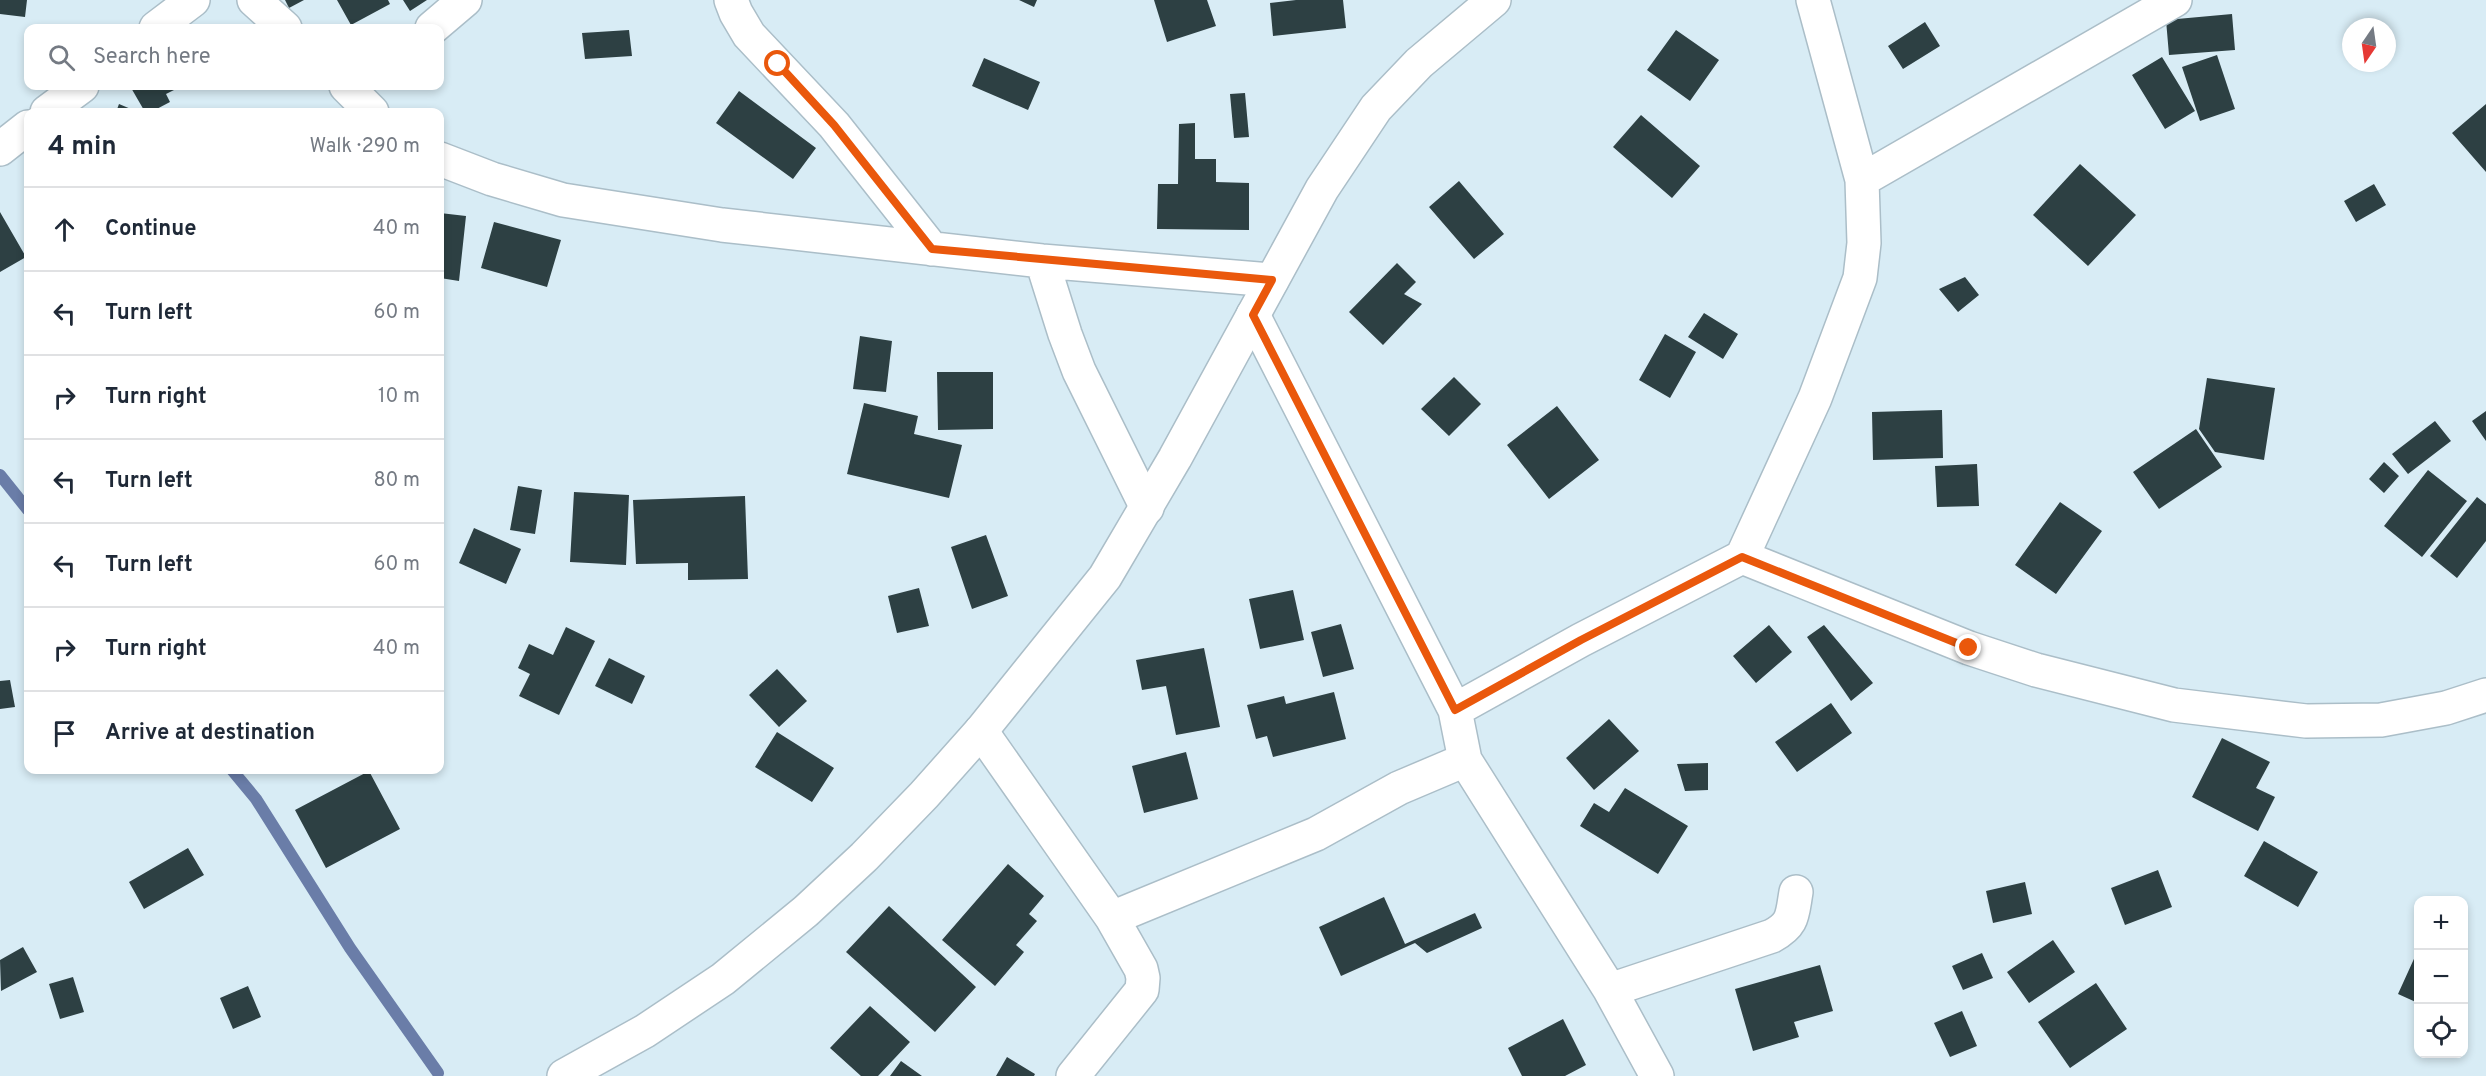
<!DOCTYPE html>
<meta charset="utf-8">
<style>
body{margin:0;font-family:Overpass,sans-serif;background:#f6f6f7;color:#1f2937}
.controls{position:absolute;right:18px;bottom:18px;display:grid;overflow:hidden;border-radius:12px;box-shadow:0 3px 9px #0003}
.controls button{width:54px;height:54px;display:grid;place-items:center;padding:0;border:0;border-bottom:2px solid #e0e1e3;background:#fff;color:#1f2937;font:30px sans-serif}
.compass{position:absolute;left:2342px;top:18px;width:54px;height:54px;border-radius:50%;background:#fff;box-shadow:0 3px 9px #0003;rotate:193deg}
.stop{position:absolute;width:18px;height:18px;margin:-14px;border:4px solid #ea580c;border-radius:50%;background:#fff}
.stop.end{background:#ea580c;border-color:#fff;box-shadow:0 2px 6px #0008}
.list{margin:0;padding:0;list-style:none}
h2{display:flex;justify-content:space-between;align-items:center;height:78px;margin:0;padding:0 24px;font-size:26px}
h2 small{font-size:20px;font-weight:400;color:#747a83}
.list li{display:grid;grid-template-columns:39px 1fr auto;gap:18px;align-items:center;box-sizing:border-box;height:84px;padding:0 24px;border-top:2px solid #e0e1e3}
.list b{display:block;font-size:22px;white-space:nowrap}
.list em{font-size:20px;font-style:normal;color:#747a83}
.icon{flex:none;width:33px;height:33px;fill:none;stroke:currentColor;stroke-width:2;stroke-linecap:round;stroke-linejoin:round}
.map{position:relative;flex:none;width:2486px;height:1076px;overflow:hidden}
.search{position:absolute;background:#fff;box-shadow:0 3px 9px #0003;left:24px;top:24px;width:420px;height:66px;display:flex;align-items:center;gap:15px;box-sizing:border-box;padding:0 21px;border-radius:12px;color:#747a83;font-size:22px}
.panel{position:absolute;background:#fff;box-shadow:0 3px 9px #0003;left:24px;top:108px;width:420px;height:666px;border-radius:12px}
.map>svg:first-child{display:block}
.lines{fill:none;stroke-linecap:round;stroke-linejoin:round}
.stream{stroke:#6a7da8;stroke-width:12}
.building{fill:#2d4043}
.minor-casing{stroke:#abbec8;stroke-width:36}
.tertiary-casing{stroke:#abbec8;stroke-width:36}
.minor{stroke:#fff;stroke-width:33}
.tertiary{stroke:#fff;stroke-width:33}
.route{stroke:#ea580c;stroke-width:8}
</style>
<div class="map">
<svg width="2486" height="1076" viewBox="0 0 2486 1076">
<rect width="100%" height="100%" fill="#d8ecf5"/>
<g class="lines">
<path class="stream" d="M0,475l28,35
M232,770l24,29 94,149 88,125"/>
</g>
<path class="building" d="M0,0h27l-2,17 -25,-3z
M285,0h19l-15,8z
M337,0h51l2,4 -39,21z
M403,0h24l-17,11z
M1019,0h18l-3,7z
M1154,0h53l9,26 -49,16z
M1296,0h47l3,28 -73,8 -3,-33z
M2232,14l3,36 -66,5 -3,-35z
M1925,22l15,24 -37,23 -15,-23z
M629,30l3,26 -47,3 -3,-26z
M1676,30l43,30 -29,41 -43,-31z
M2217,55l18,54 -35,12 -18,-54z
M2162,57l33,54 -30,18 -33,-54z
M984,58l56,24 -12,28 -56,-24z
M130,86h52l-16,8 4,8 -19,10h-6z
M739,91l77,57 -23,31 -77,-56z
M1245,93l4,44 -15,1 -4,-44z
M119,104l19,8h-22z
M2486,104v68l-34,-39z
M1641,115l59,51 -28,32 -59,-51z
M1195,123v36h21v23l33,1v47l-92,-1 1,-45h20l1,-60z
M2080,164l56,51 -48,51 -55,-51z
M1459,181l45,53 -30,25 -45,-52z
M2374,184l12,21 -30,17 -12,-21z
M0,212l26,45 -26,15z
M440,213l26,3 -7,65 -19,-3z
M494,222l67,18 -14,47 -66,-19z
M1397,263l19,19 -12,12 18,10 -39,41 -34,-33z
M1965,277l14,18 -21,17 -19,-23z
M1704,313l34,21 -15,25 -35,-22z
M1665,334l31,18 -26,46 -31,-18z
M860,336l32,5 -6,51 -33,-3z
M937,372h56v57l-55,1z
M1454,377l27,27 -32,32 -28,-27z
M2207,378l68,10 -11,72 -49,-8 -16,-23z
M864,403l54,13 -4,18 48,11 -13,53 -102,-24z
M1557,406l42,54 -50,39 -42,-54z
M1942,410l1,48 -70,2 -1,-48z
M2486,411v30l-14,-20z
M2435,421l16,20 -43,33 -16,-20z
M2196,429l26,38 -63,42 -26,-37z
M2384,462l15,14 -15,17 -15,-14z
M1977,464l2,42 -42,1 -2,-41z
M2428,470l39,31 -45,56 -38,-31z
M518,486l24,4 -7,44 -25,-4z
M574,492l55,3 -3,70 -56,-3z
M745,496l3,83 -60,1v-17l-52,1 -3,-64z
M2477,497l9,7v37l-29,37 -27,-22z
M2060,502l42,29 -46,63 -41,-29z
M474,528l47,21 -15,35 -47,-21z
M986,535l22,61 -36,13 -21,-62z
M919,588l10,38 -32,7 -9,-37z
M1293,590l11,50 -44,9 -11,-50z
M1341,624l13,45 -31,8 -12,-45z
M1769,625l23,27 -36,31 -23,-27z
M1824,625l49,58 -22,18 -44,-64z
M566,627l29,14 -36,74 -40,-19 11,-22 -12,-6 11,-24 24,11z
M1204,648l16,79 -44,8 -10,-49 -24,4 -6,-30z
M609,658l36,18 -13,28 -37,-18z
M777,669l30,32 -28,26 -30,-32z
M10,680l5,27 -15,2v-28z
M1334,692l12,47 -73,18 -6,-21 -11,3 -9,-34 37,-9 2,8z
M1831,703l21,30 -55,39 -22,-30z
M1609,719l30,32 -45,39 -28,-32z
M777,732l57,36 -22,34 -57,-35z
M2222,738l48,24 -14,26 19,9 -17,34 -66,-34z
M1186,752l12,47 -54,14 -12,-47z
M1708,763v27l-23,1 -8,-27z
M369,771l31,58 -74,39 -31,-58z
M1625,788l63,38 -30,48 -78,-48 14,-23 15,9z
M2264,841l54,31 -20,35 -54,-31z
M188,848l16,27 -60,34 -15,-27z
M1008,864l36,32 -15,18 8,7 -21,24 8,7 -29,34 -53,-46z
M2158,870l14,37 -47,18 -14,-37z
M2025,882l7,32 -39,9 -7,-32z
M1384,897l21,47 70,-31 7,15 -55,25 -12,-10 -74,33 -22,-49z
M889,906l87,81 -41,45 -89,-80z
M2053,940l22,32 -46,31 -22,-31z
M23,947l14,25 -36,19 -1,-31z
M2418,950v53l-20,-9z
M1982,953l11,25 -30,12 -11,-24z
M1820,965l13,46 -39,11 5,15 -46,14 -18,-62z
M73,977l11,35 -24,7 -11,-35z
M2096,983l31,46 -57,39 -32,-46z
M248,986l13,31 -28,12 -13,-31z
M870,1006l40,36 -32,34h-17l-31,-28z
M1962,1011l15,35 -27,11 -16,-34z
M1563,1019l23,46 -21,11h-43l-14,-28z
M1007,1057l28,17 -1,2h-38z
M901,1061l21,15h-32z"/>
<g class="lines">
<defs>
<path id="minor" d="M254,0l31,28
M731,0l5,13 13,22 85,90 98,124
M1813,0l49,180 313,-180
M156,28l37,-28
M432,28l33,-28
M346,86l26,26
M47,112l35,-26
M0,149l28,-22
M440,159l52,20 71,21 159,25 320,36 230,19
M1042,261l23,73 14,37 68,137
M1253,315l202,395 10,50 145,230 47,86
M1742,557l227,91 67,22 138,35 132,16 75,-1 65,-12 40,-13
M1455,710l126,-70 161,-83 73,-159 45,-120 4,-35 -2,-63
M981,731l131,187 29,51 2,9 -1,12 -69,86
M1112,918l204,-84 83,-46 66,-28
M1610,990l162,-54c22,-12 20,-21 24,-44"/>
<path id="tertiary" d="M564,1076l81,-45 78,-52 83,-68 58,-54 60,-62 57,-64 124,-154 70,-119 147,-269 54,-81 43,-45 75,-63"/>
</defs>
<use href="#minor" class="minor-casing"/>
<use href="#tertiary" class="tertiary-casing"/>
<use href="#minor" class="minor"/>
<use href="#tertiary" class="tertiary"/>
</g>
<g class="lines">
<path class="route" d="M778,64l56,61 98,124 340,31 -19,35 202,395 126,-70 161,-83 227,91"/>
</g>
</svg>
<div class="controls">
<button>+</button>
<button>−</button>
<button><svg class="icon" aria-label="locate" viewBox="0 0 24 24"><circle cx="12" cy="12" r="6"/><path d="M12 2v4M12 18v4M2 12h4M18 12h4"/></svg></button>
</div>
<svg class="compass" viewBox="-18 -18 36 36"><path d="M0-13l5 13h-10z" fill="#e53935"/><path d="M0 13l5-13h-10z" fill="#747a83"/></svg>
<div class="stop" style="left:778px;top:64px"></div>
<div class="stop end" style="left:1969px;top:648px"></div>
<div class="search"><svg class="icon" aria-label="search" viewBox="0 0 24 24"><circle cx="10" cy="10" r="6"/><path d="M15 15l6 6"/></svg>Search here</div>
<section class="panel">
<h2>4 min<small>Walk · 290 m</small></h2>
<ul class="list">
<li><svg class="icon" aria-label="ahead" viewBox="0 0 24 24"><path d="M12 20V5M6 11l6-6 6 6"/></svg><div><b>Continue</b></div><em>40 m</em></li>
<li><svg class="icon" aria-label="left" viewBox="0 0 24 24"><path d="M17 20v-9H6M10 6l-5 5 5 5"/></svg><div><b>Turn left</b></div><em>60 m</em></li>
<li><svg class="icon" aria-label="right" viewBox="0 0 24 24"><path d="M7 20v-9h11M14 6l5 5-5 5"/></svg><div><b>Turn right</b></div><em>10 m</em></li>
<li><svg class="icon" aria-label="left" viewBox="0 0 24 24"><path d="M17 20v-9H6M10 6l-5 5 5 5"/></svg><div><b>Turn left</b></div><em>80 m</em></li>
<li><svg class="icon" aria-label="left" viewBox="0 0 24 24"><path d="M17 20v-9H6M10 6l-5 5 5 5"/></svg><div><b>Turn left</b></div><em>60 m</em></li>
<li><svg class="icon" aria-label="right" viewBox="0 0 24 24"><path d="M7 20v-9h11M14 6l5 5-5 5"/></svg><div><b>Turn right</b></div><em>40 m</em></li>
<li><svg class="icon" aria-label="arrive" viewBox="0 0 24 24"><path d="M6 21V4h12l-3 4 3 4H6"/></svg><div><b>Arrive at destination</b></div></li>
</ul>
</section>
</div>
